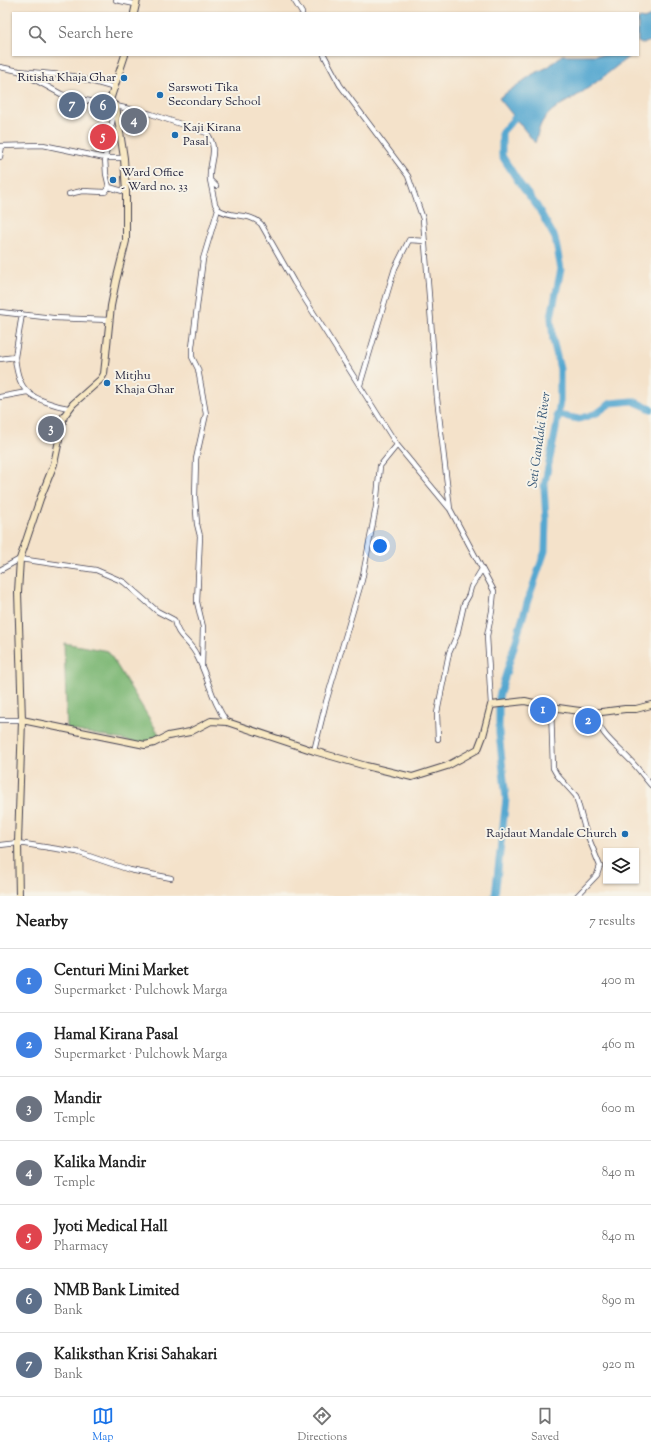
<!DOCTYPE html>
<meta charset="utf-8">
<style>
body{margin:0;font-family:"Sorts Mill Goudy",serif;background:#f6f6f6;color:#222}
.controls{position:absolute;right:12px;bottom:12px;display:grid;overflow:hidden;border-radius:0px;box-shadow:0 1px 3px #0004}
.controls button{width:36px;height:36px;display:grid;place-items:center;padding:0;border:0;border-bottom:1px solid #e0e0e0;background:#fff;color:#222;font:20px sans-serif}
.you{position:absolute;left:380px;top:546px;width:14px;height:14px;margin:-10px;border:3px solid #fff;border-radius:50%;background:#1a73e8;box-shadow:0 0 0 6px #1a73e833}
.badge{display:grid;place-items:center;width:26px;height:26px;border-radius:50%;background:#1a73e8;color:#fff;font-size:13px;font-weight:700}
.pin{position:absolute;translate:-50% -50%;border:2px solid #fff;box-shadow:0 1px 4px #0006}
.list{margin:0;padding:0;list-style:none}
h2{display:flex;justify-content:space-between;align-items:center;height:52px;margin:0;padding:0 16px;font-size:17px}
h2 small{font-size:13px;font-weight:400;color:#767676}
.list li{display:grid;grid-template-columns:26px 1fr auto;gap:12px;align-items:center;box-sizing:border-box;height:64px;padding:0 16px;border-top:1px solid #e0e0e0}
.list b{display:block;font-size:15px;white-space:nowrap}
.list p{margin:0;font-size:13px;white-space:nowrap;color:#767676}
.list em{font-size:13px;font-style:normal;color:#767676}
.icon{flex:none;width:22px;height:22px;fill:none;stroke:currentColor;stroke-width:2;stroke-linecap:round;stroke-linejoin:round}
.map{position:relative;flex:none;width:651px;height:896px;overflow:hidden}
.search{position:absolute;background:#fff;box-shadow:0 1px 3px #0004;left:12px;right:12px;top:12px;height:44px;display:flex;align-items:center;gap:10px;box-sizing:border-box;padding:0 14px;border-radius:0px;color:#767676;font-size:15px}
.sheet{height:500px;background:#fff}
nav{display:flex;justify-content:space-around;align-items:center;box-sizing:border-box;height:56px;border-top:1px solid #e0e0e0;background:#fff;font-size:11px;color:#767676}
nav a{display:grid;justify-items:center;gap:2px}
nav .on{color:#1a73e8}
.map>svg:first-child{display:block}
.forest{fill:#7db775;stroke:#506c58}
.water{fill:#55a7d0;stroke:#3c6486}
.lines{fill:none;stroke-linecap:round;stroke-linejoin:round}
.river{stroke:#55a7d0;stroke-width:7}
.minor-casing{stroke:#423f50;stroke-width:6}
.secondary-casing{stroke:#423f50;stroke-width:8}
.minor{stroke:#fff;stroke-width:4.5}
.secondary{stroke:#f8e8c3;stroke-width:6}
.poi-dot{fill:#1f6fb2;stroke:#f7f3e8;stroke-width:1.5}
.labels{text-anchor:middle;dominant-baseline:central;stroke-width:4;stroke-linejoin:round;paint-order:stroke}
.poi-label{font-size:12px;fill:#22223b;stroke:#f7f3e8;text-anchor:start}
.water-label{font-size:13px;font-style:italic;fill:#365777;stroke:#f7f3e8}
</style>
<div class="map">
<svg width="651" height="896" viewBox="0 0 651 896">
<rect width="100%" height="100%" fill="#f7f3e8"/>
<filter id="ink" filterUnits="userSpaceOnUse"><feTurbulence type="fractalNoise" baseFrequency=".025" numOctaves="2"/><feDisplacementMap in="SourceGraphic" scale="8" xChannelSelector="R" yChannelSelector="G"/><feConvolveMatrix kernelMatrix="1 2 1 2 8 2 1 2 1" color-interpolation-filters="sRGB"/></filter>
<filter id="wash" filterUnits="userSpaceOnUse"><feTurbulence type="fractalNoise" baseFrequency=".012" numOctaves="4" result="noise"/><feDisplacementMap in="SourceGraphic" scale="16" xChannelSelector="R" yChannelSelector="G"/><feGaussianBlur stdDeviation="0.9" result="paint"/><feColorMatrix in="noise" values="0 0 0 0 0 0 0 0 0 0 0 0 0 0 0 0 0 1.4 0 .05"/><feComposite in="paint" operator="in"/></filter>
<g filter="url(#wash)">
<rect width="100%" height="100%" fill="#f4e2ca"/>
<path class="forest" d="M64,643l44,8 54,88 -13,6 -82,-16z"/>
<path class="water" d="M651,16v25l-9,3 -4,-2v-22l2,-2 4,1z
M562,55h69c-17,13 -32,26 -50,38 -11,8 -27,13 -36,25 -6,7 -7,16 -10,25l-36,-45 34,-24 15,-7z"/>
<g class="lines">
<path class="river" d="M557,415l22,4 18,-6 14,-10 22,-2 18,8
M495,896l11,-97 -7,-66v-36l29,-97 17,-49 1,-32 -2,-32 12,-58 4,-28v-32l-7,-29 -2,-23 10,-48 -6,-31 -18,-32 -17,-22 -18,-28v-24l19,-21"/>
</g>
</g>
<g filter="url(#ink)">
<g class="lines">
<defs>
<path id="minor" d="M116,0l19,4
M294,0l8,13
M324,55l16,30 68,91 15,43 14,179 13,111
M0,67l19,4 54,5 42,12
M19,71l42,23 13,4 42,8 35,8 56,19c13,19 1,28 3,47l6,6
M115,107l-10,51 1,16 3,13 17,5
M0,146l43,-1 62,13h19
M0,157l2,-11
M69,194l13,-3 23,1 4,-5
M218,209c13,10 32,3 43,15l33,58 103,163 53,64 44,82 -2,20 -5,25 4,69
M0,312l53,6 57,2
M15,357l7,-43
M0,359l15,-2c1,11 4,28 13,35 8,8 29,14 40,16
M360,385l30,-101 5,-16 14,-28 16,1
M0,397l27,-5
M0,570l20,-11 76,11 28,12 33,29 17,9c3,17 15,20 22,34 12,22 16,48 31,68
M202,666l1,-39 -6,-25 3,-66 -3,-12 -2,-27 1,-38 10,-45 -8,-45 -6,-12v-10l11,-88 15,-50 -3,-5 -5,-24
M551,707l2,61 4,7 19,21 9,33 15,37 -3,9 -20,21
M594,713c7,23 21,31 36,47 8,8 14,17 21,25
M0,720h22
M438,739l-1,-26 12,-60 8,-18 7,-31 5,-9 2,-8 11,-18
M314,751l12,-49 36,-122 14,-73 4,-41 17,-21
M0,845l18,-2 59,9 53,18 41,8"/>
<path id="secondary" d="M134,13l3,-13
M22,720l123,25 9,-2 14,-7 22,-4 21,-11 16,1 87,29 52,15 46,11 35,-11 31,-17 5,-13 8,-31 34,-4 26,6 43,6 31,-4h11l15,-4
M19,896l-1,-53 4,-123 -4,-128 2,-33 20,-60 14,-35 10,-48 9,-12 28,-25 3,-5 7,-68 5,-25 10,-40v-49l-2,-34 -8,-52 -5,-3 -1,-3 15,-45"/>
</defs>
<use href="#minor" class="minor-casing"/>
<use href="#secondary" class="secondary-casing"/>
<use href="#minor" class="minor"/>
<use href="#secondary" class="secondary"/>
</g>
</g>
<g class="poi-dot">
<circle cx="124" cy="78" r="4"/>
<circle cx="160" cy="95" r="4"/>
<circle cx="175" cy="135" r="4"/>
<circle cx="113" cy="180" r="4"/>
<circle cx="107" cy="383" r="4"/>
<circle cx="625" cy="834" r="4"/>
</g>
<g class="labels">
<g class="poi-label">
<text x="116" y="78" text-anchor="end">Ritisha Khaja Ghar</text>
<text x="168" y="88">Sarswoti Tika<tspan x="168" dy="14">Secondary School</tspan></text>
<text x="183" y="128">Kaji Kirana<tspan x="183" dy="14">Pasal</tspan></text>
<text x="121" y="173">Ward Office<tspan x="121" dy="14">- Ward no. 33</tspan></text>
<text x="115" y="376">Mitjhu<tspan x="115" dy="14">Khaja Ghar</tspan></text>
<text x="617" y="834" text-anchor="end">Rajdaut Mandale Church</text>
</g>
<g class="water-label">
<text transform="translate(540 440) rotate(-82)">Seti Gandaki River</text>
</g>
</g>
</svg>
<div class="controls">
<button><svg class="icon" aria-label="layers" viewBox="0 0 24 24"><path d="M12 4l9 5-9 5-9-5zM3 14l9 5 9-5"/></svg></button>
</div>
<div class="you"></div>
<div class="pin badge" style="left:543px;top:710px;background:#3f7fe0">1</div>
<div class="pin badge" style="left:588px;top:721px;background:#3f7fe0">2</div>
<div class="pin badge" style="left:51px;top:429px;background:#6b7280">3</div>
<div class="pin badge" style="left:134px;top:121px;background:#6b7280">4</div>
<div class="pin badge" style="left:103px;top:137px;background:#e0444e">5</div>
<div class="pin badge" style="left:103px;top:107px;background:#5c6f8a">6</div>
<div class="pin badge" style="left:72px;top:105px;background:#5c6f8a">7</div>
<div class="search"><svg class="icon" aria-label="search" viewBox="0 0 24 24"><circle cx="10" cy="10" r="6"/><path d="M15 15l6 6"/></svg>Search here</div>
</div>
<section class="sheet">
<h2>Nearby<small>7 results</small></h2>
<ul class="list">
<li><span class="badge" style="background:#3f7fe0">1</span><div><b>Centuri Mini Market</b><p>Supermarket · Pulchowk Marga</p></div><em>400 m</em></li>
<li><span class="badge" style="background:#3f7fe0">2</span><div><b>Hamal Kirana Pasal</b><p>Supermarket · Pulchowk Marga</p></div><em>460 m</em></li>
<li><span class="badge" style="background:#6b7280">3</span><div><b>Mandir</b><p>Temple</p></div><em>600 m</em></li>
<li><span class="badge" style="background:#6b7280">4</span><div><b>Kalika Mandir</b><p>Temple</p></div><em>840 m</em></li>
<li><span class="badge" style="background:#e0444e">5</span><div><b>Jyoti Medical Hall</b><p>Pharmacy</p></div><em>840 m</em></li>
<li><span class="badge" style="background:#5c6f8a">6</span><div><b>NMB Bank Limited</b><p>Bank</p></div><em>890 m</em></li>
<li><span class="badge" style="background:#5c6f8a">7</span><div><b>Kaliksthan Krisi Sahakari</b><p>Bank</p></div><em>920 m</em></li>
</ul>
</section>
<nav>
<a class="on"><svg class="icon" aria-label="map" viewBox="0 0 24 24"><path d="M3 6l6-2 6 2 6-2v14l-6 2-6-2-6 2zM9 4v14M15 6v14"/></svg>Map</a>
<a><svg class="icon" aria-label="directions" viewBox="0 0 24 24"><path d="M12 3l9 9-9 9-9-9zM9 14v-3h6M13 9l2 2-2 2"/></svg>Directions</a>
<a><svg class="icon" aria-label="saved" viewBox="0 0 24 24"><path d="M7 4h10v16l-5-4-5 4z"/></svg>Saved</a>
</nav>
